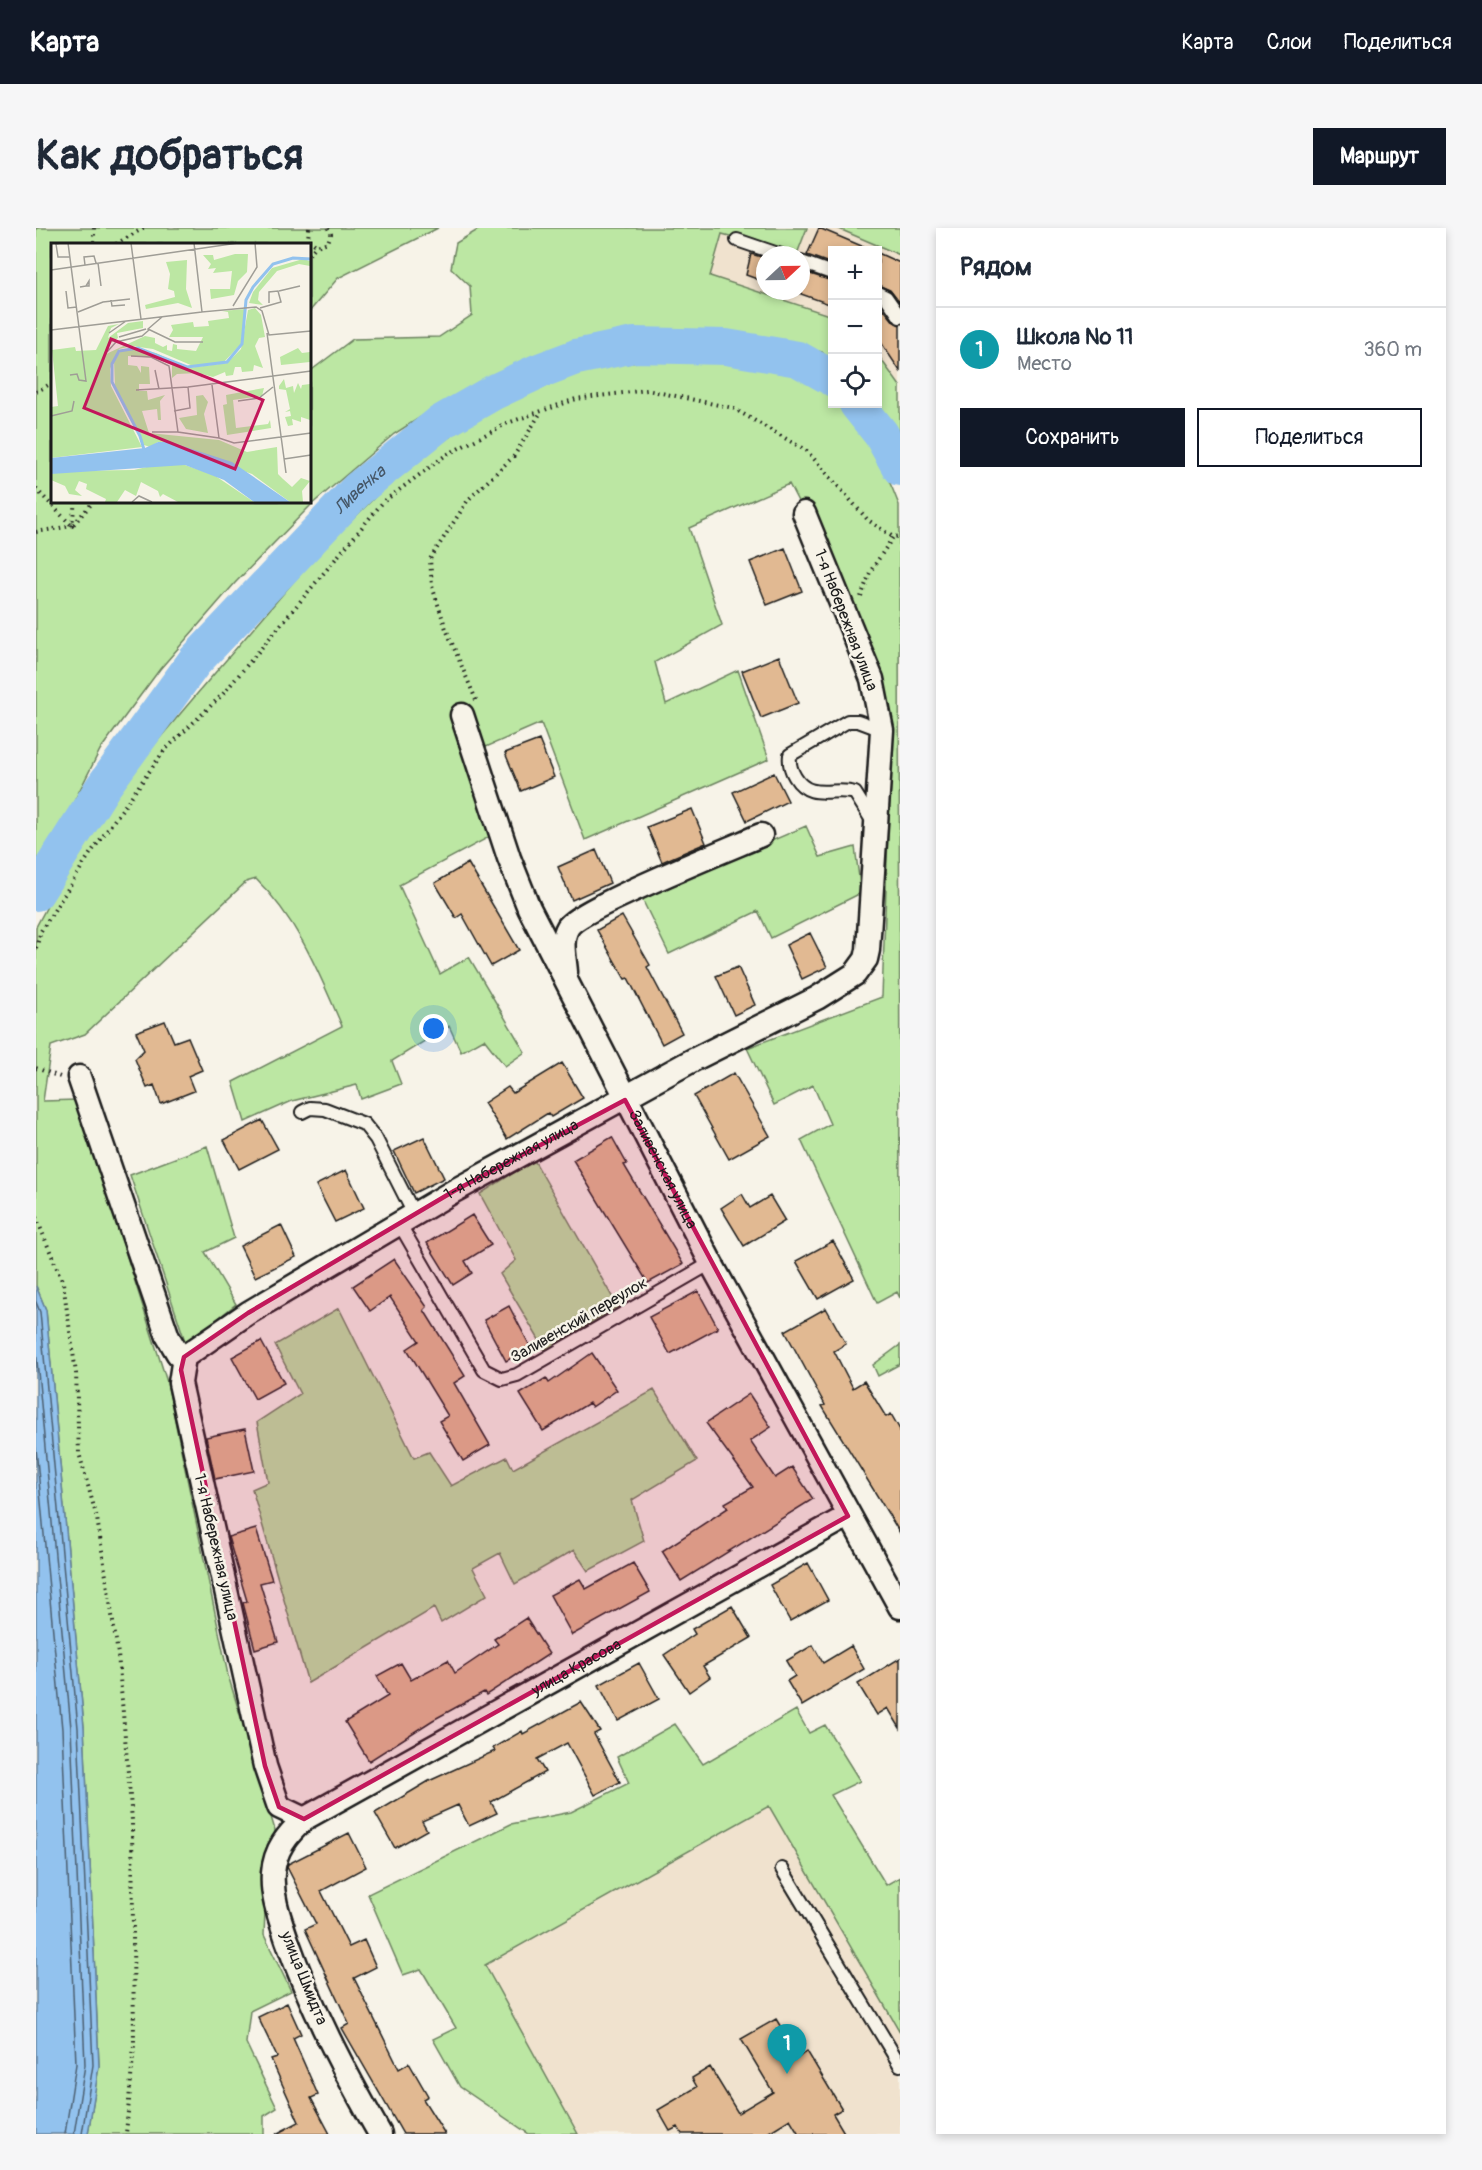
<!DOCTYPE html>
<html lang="ru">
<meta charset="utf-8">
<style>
body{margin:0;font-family:Pangolin,sans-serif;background:#f6f6f7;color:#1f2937}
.controls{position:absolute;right:18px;top:18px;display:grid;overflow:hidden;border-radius:0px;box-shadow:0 3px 9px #0003}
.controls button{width:54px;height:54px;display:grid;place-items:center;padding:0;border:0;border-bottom:2px solid #e0e1e3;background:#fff;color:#1f2937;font:30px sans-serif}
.compass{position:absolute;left:720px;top:18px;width:54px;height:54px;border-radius:50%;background:#fff;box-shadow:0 3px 9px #0003;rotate:68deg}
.you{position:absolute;left:398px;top:801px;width:21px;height:21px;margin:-15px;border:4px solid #fff;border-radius:50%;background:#1a73e8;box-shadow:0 0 0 9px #1a73e833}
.badge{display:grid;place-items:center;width:39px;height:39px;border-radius:50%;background:#111827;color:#fff;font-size:20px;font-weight:700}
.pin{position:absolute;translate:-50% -50px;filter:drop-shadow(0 2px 3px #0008)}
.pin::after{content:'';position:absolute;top:32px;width:21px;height:18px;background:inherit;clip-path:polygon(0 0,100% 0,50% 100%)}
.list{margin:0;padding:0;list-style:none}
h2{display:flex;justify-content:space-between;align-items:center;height:78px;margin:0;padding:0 24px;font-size:26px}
h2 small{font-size:20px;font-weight:400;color:#747a83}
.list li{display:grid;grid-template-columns:39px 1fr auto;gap:18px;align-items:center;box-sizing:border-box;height:84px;padding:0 24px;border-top:2px solid #e0e1e3}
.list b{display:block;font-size:22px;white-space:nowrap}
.list p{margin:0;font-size:20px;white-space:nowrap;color:#747a83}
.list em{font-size:20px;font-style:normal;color:#747a83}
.actions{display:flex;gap:12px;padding:18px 24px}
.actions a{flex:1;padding:14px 0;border:2px solid #111827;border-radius:0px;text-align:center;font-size:21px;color:#111827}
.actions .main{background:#111827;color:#fff}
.icon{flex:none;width:33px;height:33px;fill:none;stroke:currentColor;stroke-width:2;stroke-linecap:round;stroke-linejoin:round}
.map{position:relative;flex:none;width:864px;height:1906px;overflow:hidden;border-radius:0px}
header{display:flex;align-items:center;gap:36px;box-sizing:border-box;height:84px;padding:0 30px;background:#111827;color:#fff}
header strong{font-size:28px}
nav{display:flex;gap:33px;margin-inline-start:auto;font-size:21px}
.intro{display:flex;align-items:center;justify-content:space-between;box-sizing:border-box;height:144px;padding:0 36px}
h1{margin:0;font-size:42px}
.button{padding:15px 27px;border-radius:0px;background:#111827;color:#fff;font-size:21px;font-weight:700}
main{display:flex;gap:36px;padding:0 36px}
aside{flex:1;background:#fff;border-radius:0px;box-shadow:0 3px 9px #0003}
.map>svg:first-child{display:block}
.built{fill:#f0e2ce;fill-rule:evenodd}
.green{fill:#bce7a3;stroke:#6c8260;stroke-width:1.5}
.water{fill:#92c2ee;stroke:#63809a;stroke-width:1.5}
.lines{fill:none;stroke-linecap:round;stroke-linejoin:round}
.shore{stroke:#4b5e70;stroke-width:1.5}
.river{stroke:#92c2ee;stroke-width:36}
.building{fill:#e1b992;stroke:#1c1c1c;stroke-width:1.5}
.service-casing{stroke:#1c1c1c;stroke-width:16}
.minor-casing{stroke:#1c1c1c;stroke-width:27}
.path{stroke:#1c1c1c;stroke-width:4;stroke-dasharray:1.5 4.5;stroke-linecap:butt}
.service{stroke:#f7f3e8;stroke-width:12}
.minor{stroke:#f7f3e8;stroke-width:22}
.marked{fill:#c2185b;fill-opacity:0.2;stroke:#c2185b;stroke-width:4.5;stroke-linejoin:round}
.labels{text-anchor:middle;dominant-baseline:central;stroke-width:5;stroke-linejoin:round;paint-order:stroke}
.street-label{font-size:16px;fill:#1c1c1c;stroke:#f7f3e8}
.water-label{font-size:18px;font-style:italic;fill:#455666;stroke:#f7f3e8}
.inset-river{fill:none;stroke:#92c2ee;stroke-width:3}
.inset-road{fill:none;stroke:#9f9d96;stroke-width:1.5}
.view{fill:#c2185b;fill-opacity:0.15;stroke:#c2185b;stroke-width:3}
.inset-edge{fill:none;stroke:#1c1c1c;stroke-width:3}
</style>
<header>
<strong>Карта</strong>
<nav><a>Карта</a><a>Слои</a><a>Поделиться</a></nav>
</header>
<div class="intro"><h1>Как добраться</h1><a class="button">Маршрут</a></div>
<main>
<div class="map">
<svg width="864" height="1906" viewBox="0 0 864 1906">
<rect width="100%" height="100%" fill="#f7f3e8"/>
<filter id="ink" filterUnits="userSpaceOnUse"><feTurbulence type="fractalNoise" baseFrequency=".0167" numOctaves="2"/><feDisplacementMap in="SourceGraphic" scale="12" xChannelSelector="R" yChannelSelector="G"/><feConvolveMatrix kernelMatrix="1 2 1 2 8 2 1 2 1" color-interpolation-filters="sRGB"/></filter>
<g filter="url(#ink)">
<path class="built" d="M771,0h30l63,27v131l-22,-31v-105h-46v66l-123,-40 13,-42 75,20zM729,27h36v36h-36z
M734,1578l130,226v102h-322l-94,-168z"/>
<path class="green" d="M0,0h402l-100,50 -29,34v-68h-257v257h257v-129l44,-33 86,-2 33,-22 -2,-29 -19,-18 5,-25 25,-15h326l-10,26 -75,-20 -12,42 122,40v46l-10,-10 -81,-19h-106l-61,9 -43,15 -90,47 -47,30 -83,71 -76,78 -75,86 -60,81 -48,95 -16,22z
M801,0h63v27z
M645,127l72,7 48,11 29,23 2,8h5c31,33 46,59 62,101l1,793 -3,-6 -20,11 -76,-163 29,-16 -17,-39 -39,20 -27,-57 135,-51 8,-217 -11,-5 3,-45 -78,-217 -15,-29 -100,44 33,97 -67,37 11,42 72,-34 31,89 -184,81 -44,-117 -78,34 30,78 -94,50 41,89 29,-17 56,95 -20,14 -21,-27 -23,13 -12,-26 -57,35 9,23 -40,15 -4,-14 -65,16 -47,21 -12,-40 109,-56c-23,-53 -44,-106 -86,-147l-10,3 -161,152 -34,12 -8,55 34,-1 90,282 61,293 47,155 -8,35 -3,70 27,56 -41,20 -4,32 31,65 -13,8v18h-176l11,-68 -15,-339 -38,-417 -10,-24v-359l40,-75 72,-100 54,-64 111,-129 85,-85 94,-67 36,-22 35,-11z
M842,127l22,31v57l-27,-39h5z
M770,598l14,31 35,-10 6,46 -90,45 -13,-27 -89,43 -28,-57z
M171,918l27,92 -29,14 31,52 -50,40 -56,-169z
M498,932l84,147 -73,43 -45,-76 16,-14 -36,-66z
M303,1080l75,150 15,-6 22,34 56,-29 6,12 141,-79 43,71 -65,39 12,41 -56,30 -14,-21 -59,34 -15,-31 -27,15 14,27 -46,28 -7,-15 -126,75 -56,-194 16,-7 -11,-60 43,-28 -25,-49z
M864,1117v19l-22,12 -5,-11z
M760,1482l13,23 16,-8 35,56 -29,14 55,90 14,-8v155l-131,-226 -284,159 93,169h-49l-69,-47 -27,-48 23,-11 -35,-59 -18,6 -35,-81 143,-70 60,-12 58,-29 -12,-26 58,-33 28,40z"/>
<path class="water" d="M0,1058l10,24 38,417 15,339 -11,68h-52z"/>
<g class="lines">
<path class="shore" d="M0,1074l4,10 38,416 15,337 -11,69
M0,1122l35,378 14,337 -11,69
M0,1220l26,281 14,335 -11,70"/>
<g class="river">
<path d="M821,176l24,30 19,34"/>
<path id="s1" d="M0,665l67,-106 92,-126 163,-172 82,-66 54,-31 45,-21 37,-14 58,-12 92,2 72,12 34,19"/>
</g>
</g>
<path class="building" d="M783,0l52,22h-39v14l-25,-9z
M842,25l22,10v40l-10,-13 -12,-5z
M715,26l14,4v24l-19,-7z
M765,43l31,10v24l-31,-11z
M842,74l16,20 6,3v46l-22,-33z
M749,320l17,43 -35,14 -17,-43z
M743,428l19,47 -37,15 -19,-47z
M503,512l15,37 -33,14 -16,-38z
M738,545l14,28 -41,20 -14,-29z
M656,581l14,34 -44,19 -15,-35z
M560,622l14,33 -38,17 -14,-33z
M432,635l51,87 -28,16 -29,-52 -6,4 -21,-35z
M586,688l28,49 -3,2 35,66 -20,11 -34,-66 -3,1 -28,-49z
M774,705l17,34 -25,12 -16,-34z
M702,739l17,38 -21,10 -18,-39z
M129,793l9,21 14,-5 14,33 -14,6 6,15 -33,13 -7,-19 -7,3 -12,-29 9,-9 -8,-18z
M526,835l21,35 -32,19 -3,-4 -41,26 -23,-36 24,-16 5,6z
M698,845l36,63 -41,23 -35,-63z
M226,892l16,29 -39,20 -15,-29z
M388,909l20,41 -30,15 -20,-42z
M576,909l15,27 -3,1 59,99 -35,19 -75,-123z
M310,942l18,38 -29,14 -19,-37z
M706,966l8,14 20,-12 15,25 -41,25 -23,-38z
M436,987l19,30 -26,16 7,12 -19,12 -26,-42z
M245,997l15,32 -41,20 -15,-31z
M797,1013l21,38 -36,20 -22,-38z
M358,1031l33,48 -3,3 41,66 -11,7 36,62 -27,16 -24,-40 9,-5 -41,-67 12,-8 -29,-44 -20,14 -17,-25z
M662,1063l20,37 -48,26 -21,-37z
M473,1078l22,42 -25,13 -22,-41z
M790,1080l20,36 -12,7 19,37 11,-7 22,36 5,-3 9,16v103l-78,-127 3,-1 -40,-74z
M225,1113l23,42 -29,16 -23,-42z
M556,1125l25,37 -25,17 -3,-4 -46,28 -23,-37 26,-16 3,5z
M713,1166l22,33 -21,14 25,37 17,-11 21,32 -132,82 -19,-30 66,-43 -3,-5 28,-16 -47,-64z
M209,1201l9,42 -39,8 -9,-42z
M220,1301l16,51 -12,3 18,59 -23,7 -12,-46 4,-2 -19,-64z
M597,1335l17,29 -78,43 -22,-40 30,-16 6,10z
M772,1335l20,37 -38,21 -20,-36z
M696,1378l19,32 -48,28 7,11 -21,15 -25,-37 31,-21 -3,-5z
M490,1390l23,36 -63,41 -2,-3 -51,28 -64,41 -24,-39 43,-26 -11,-20 24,-13 10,17 37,-20 7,13 43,-29 -4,-5z
M777,1417l10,18 28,-17 13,23 -62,37 -15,-25 8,-5 -9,-15z
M864,1430v70l-12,-20 -11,7 -19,-31z
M603,1435l20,36 -41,22 -19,-36z
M545,1474l19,29 -6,3 26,48 -25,13 -28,-52 -30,16 8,13 -54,30 6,11 -28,13 -11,-21 -36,16 5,9 -32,18 -20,-35 54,-32 66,-30 -2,-3 29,-17 1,3z
M313,1605l17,34 -45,24 28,56 15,-7 12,27 -22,11 45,91 10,-6 19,33 -5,3 22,35h-42l-61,-106 7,-4 -44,-95 11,-5 -29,-57 1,-3z
M251,1775l14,31 -8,4 25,57 -7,3 19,36h-54l23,-12 -28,-63 6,-2 -19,-40z
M740,1791l23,38 8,-6 27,45 8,13 -9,5 12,20h-46l-9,-15 -24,15h-84l-4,-7 -8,4 -12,-21 39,-23 -5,-9 18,-11 28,46 35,-21 -32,-53z"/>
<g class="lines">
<defs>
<path id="service" d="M701,12l44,15
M765,34l31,11
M842,65l8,4 14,20
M837,594l-18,-29c-21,-7 -45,9 -60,-16 -5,-8 -6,-14 -5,-22l58,-34h10l24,9
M266,884l8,-4 15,1 39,15 12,15 38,75
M363,995l85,147 18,9 15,-4 194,-112
M746,1641l118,196"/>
<g id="minor">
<path id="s2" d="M426,487l47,143 20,50 182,355 189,344"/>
<path d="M530,744c-1,-14 -6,-32 2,-45 11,-18 163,-79 193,-92"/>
<path d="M43,849l89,260 10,17 6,3"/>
<path id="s3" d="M268,1591l-25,-12 -14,-41 -85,-383 4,-26 64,-44 206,-122 239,-131 124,-62 38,-24 11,-15 2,-9 14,-220 -10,-51 -68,-166"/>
<path id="s4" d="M344,1906c-36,-63 -69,-126 -93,-194 -7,-21 -16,-44 -14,-67 2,-24 14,-38 31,-54l544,-303"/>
</g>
</defs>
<use href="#service" class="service-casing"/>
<use href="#minor" class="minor-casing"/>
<path class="path" d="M58,0v16
M273,0l-1,11 9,7 11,-4 3,-8 -3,-6
M80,16l28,-16
M273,26l7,-8
M0,164l16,-9
M0,261l36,37 22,-25
M0,304l36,-6 3,-25
M825,369l9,-25 23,-35
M440,472l-30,-71 -14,-43 -2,-27 38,-59 46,-44 27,-44
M0,720l5,-17 49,-77 74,-103 59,-57 160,-192 63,-47 62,-32 68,-24 71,-9 86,18 74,43 61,69 25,17 7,-1
M0,840l24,9
M0,989l27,66 13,90 3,80 18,65 21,136 14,166 2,225 -8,89"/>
<use href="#service" class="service"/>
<use href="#minor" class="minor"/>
</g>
</g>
<path class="marked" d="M589,872l223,416 -544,303 -25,-12 -14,-41 -84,-396 3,-13 64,-44 206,-122z"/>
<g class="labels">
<g class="street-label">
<text transform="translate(810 392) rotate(69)">1-я Набережная улица</text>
<text stroke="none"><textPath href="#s3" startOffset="872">1-я Набережная улица</textPath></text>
<text stroke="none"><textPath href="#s2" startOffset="498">Заливенская улица</textPath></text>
<text transform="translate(543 1092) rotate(-30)">Заливенский переулок</text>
<text transform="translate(180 1319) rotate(77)">1-я Набережная улица</text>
<text stroke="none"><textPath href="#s4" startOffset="660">улица Красова</textPath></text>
<text transform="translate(268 1750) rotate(68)">улица Шмидта</text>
</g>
<g class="water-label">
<text stroke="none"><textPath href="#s1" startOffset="519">Ливенка</textPath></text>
</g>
</g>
<g transform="translate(15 15)">
<rect width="260" height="260" fill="#f7f3e8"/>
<path d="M184,11h13l-1,18 -9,9 -4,14 -23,4 -1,-10h20l2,-18 -19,2 3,-5 -8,1 3,-5 -8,-9h10l1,5zM252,16l7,2v5l-11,-2 -22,7 -18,21 -1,8 5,5 -14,-2 4,-11 19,-24zM136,17l-1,29 6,19 -14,-5 -32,6 -1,-4 30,-8 -1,-6 -6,-2 2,-15 -4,-12zM204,65l6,7 4,22 -6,1 -4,8 8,22 -9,-3 -1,6 -11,1 -1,-5h-6l-2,8 -7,1 -1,-4 -12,5 -11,-3v4l-3,-5 -22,1 -5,4v-13l-17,-7 -27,-2v9l9,1 4,7v-7l8,1 1,17h-11v7h8l1,9 17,-5 -5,6 1,19h-3l-1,-11 -15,2 7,22 70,7 28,12 30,-5 1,27 5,5 9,8 9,-9 9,3 -8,10 1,11h-13l-38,-28 -94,-32 -8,5 -6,-2 -29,-58 -1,-26 6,-9 10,-4 26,5 32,15 39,-5 14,-14 7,-39zM194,66l-4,35 -18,19 -30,3 -40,-17 -21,-3 -13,3 -9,20 1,17 31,61 -91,11v-51l7,-1 -6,-56 23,-3 1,4 20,-1 12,-24 11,-2 -8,4 -3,10 20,-15 15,-2v7l-26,5 1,5 -10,7 -2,9 39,-18 10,2v5l8,4 4,-2v5l5,1 1,-7 4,1v4l19,2 7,-14h-34l4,-7 -2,-5 22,-3 1,5 15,-1 -1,-5 21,-3 -1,-6 -6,-1zM247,105l4,5 8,-1v10l-29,3 -1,-8zM233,136l2,9 7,-2 1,7 4,-10 3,6 1,-4 8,-1v36l-9,-3v5l-9,-3 1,6 -5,1 -3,-9 6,-1 -1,-5 -5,1 5,-3 -4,-19 -7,-1v-3zM213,145l-2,8 -29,4 3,28 32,-4 2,-4 1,8 -44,7 -4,-30 4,-1 -1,-9zM152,152l5,7 -4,12 4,19 -22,-4 -7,-11 18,-3 -1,-19zM108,221l26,1 29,10 40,27h-76l-15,-8 -3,3 -2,-6 -17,-9 -5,14 -11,-6 -8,12h-12l1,-3 -20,-10 1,-5 -8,-3 -4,9 7,6 -13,-2 -4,-8 -14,-6v-6l10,-3 73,-1z" fill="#bce7a3"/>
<path d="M107,199h12l62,20 58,40h-36l-30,-22 -39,-15 -134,9v-16l94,-10z" fill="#92c2ee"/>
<path class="inset-river" d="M94,210l-5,-17 -28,-54v-18l7,-13 19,-3 49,19 40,-5 15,-18 4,-44 7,-13 20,-23 20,-6 18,1"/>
<path class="inset-road" d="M10,0l-5,1 2,13h12M17,0l18,138 -7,-1 -2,-6 -7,1M80,0l10,76M143,0l8,69 54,-5 6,4 7,24 42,-4M47,20l3,23M34,22l-1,-8 10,-1 2,7M0,27l187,-27M29,44l6,-1h3v-5l-3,5M15,48l2,17 9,-1M228,48l21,-5M60,57l1,6 13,-1M182,63l24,-39 -2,-24M209,65l21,-6 -3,-11 -9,1v11M27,69l25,-10 27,-3M111,74l-14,12 27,13h28M0,87l151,-18M58,90l17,-12M216,90l19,140M68,94l27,-8M56,109l9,-10 26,-6 7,-6M80,113l20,1 18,9 9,66 41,6M104,127l4,19M161,142l7,53M85,147l52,-3 123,-16M187,158l21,-3 14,-11M123,168l16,-3 -2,-21M0,173l21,-5 2,-10M101,189h26M168,195l15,5 77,-10M233,216l27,-4M81,259l7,-6 13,6"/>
<path class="view" d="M60,96l152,61 -28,69 -151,-61z"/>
<rect width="260" height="260" class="inset-edge"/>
</g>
</svg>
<div class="controls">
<button>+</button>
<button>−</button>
<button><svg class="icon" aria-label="locate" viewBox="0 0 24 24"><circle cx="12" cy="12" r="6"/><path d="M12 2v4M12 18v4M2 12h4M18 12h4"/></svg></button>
</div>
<svg class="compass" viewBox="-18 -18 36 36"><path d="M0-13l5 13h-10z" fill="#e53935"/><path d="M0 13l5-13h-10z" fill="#747a83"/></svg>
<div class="you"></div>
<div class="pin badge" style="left:751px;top:1846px;background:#0f9aa8">1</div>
</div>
<aside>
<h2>Рядом<small></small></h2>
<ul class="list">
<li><span class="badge" style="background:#0f9aa8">1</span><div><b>Школа № 11</b><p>Место</p></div><em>360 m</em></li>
</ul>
<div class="actions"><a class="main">Сохранить</a><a>Поделиться</a></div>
</aside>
</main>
